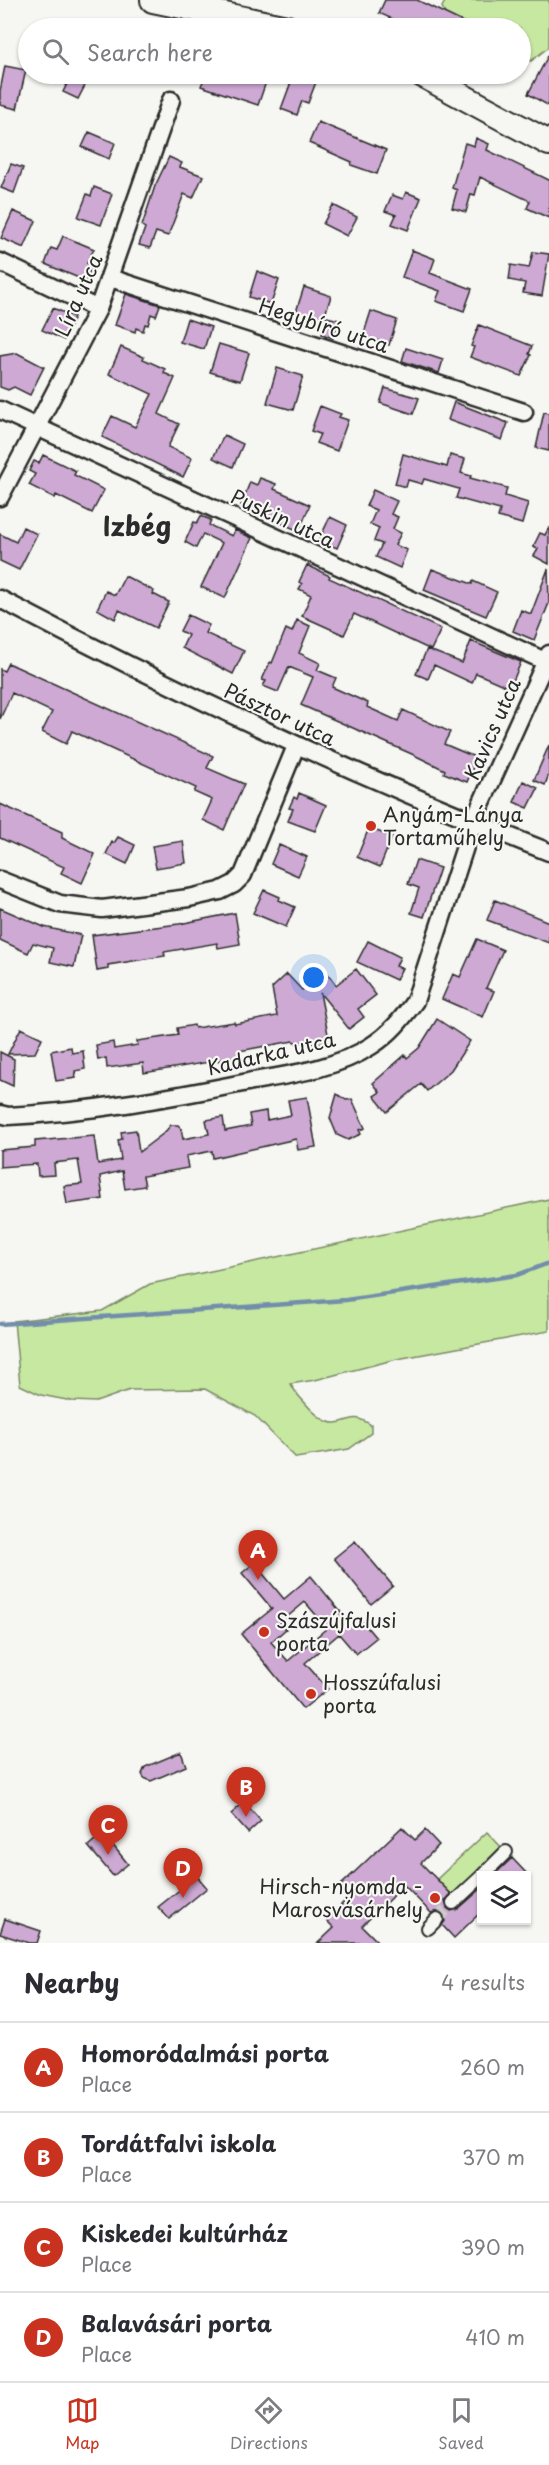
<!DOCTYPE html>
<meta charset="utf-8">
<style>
body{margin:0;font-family:"Playpen Sans",sans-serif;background:#f2f2f3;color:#2b2b33}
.controls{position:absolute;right:18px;bottom:18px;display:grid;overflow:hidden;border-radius:0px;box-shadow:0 2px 4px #0004}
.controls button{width:54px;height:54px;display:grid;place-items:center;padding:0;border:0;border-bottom:2px solid #e1e1e2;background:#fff;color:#2b2b33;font:30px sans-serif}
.you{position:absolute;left:314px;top:978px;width:21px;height:21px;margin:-15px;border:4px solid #fff;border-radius:50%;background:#1a73e8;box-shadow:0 0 0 9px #1a73e833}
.badge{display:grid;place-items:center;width:39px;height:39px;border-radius:50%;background:#c8321e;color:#fff;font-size:20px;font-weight:700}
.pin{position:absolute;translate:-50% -50px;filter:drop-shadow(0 2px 3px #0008)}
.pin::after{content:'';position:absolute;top:32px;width:21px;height:18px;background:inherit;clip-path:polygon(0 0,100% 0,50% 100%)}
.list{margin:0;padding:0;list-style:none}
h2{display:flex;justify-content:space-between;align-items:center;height:78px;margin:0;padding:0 24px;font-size:26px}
h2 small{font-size:20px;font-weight:400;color:#7c7c81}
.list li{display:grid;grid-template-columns:39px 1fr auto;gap:18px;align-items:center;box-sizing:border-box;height:90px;padding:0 24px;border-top:2px solid #e1e1e2}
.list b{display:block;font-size:22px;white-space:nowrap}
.list p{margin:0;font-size:20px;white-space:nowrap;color:#7c7c81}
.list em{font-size:20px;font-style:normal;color:#7c7c81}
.icon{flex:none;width:33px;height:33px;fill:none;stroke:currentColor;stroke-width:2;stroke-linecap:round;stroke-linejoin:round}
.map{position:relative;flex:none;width:549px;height:1943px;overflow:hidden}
.search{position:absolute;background:#fff;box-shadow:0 2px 4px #0004;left:18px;right:18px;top:18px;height:66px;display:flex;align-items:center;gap:15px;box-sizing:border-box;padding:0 21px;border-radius:33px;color:#7c7c81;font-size:22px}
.sheet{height:438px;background:#fff}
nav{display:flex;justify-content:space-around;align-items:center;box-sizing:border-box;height:84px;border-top:2px solid #e1e1e2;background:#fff;font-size:16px;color:#7c7c81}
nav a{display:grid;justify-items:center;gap:3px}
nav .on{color:#c8321e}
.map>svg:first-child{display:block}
.green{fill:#c7e8a1;stroke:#798a66;stroke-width:1.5}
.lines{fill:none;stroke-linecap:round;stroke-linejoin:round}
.stream{stroke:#738eaa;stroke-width:4.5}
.building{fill:#cda9d3;stroke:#2b2b2b;stroke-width:1.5;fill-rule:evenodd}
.pedestrian-tunnel{stroke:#cdcdca;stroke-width:12;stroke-dasharray:12 6;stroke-linecap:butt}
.pedestrian-casing{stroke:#2b2b2b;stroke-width:16}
.minor-casing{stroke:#2b2b2b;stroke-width:21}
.secondary-casing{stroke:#2b2b2b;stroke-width:28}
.pedestrian{stroke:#f6f6f2;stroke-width:12}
.minor{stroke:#f6f6f2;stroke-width:16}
.secondary{stroke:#f6f6f2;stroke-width:24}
.poi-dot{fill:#c8321e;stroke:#f6f6f2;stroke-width:2}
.labels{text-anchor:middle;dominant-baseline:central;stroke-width:4.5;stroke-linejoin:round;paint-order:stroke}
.street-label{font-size:20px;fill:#2b2b2b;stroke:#f6f6f2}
.poi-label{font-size:20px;fill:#2b2b2b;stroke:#f6f6f2;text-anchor:start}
.district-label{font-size:26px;font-weight:bold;fill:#2b2b2b;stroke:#f6f6f2}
</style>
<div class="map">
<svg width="549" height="1943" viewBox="0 0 549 1943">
<rect width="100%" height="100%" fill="#f6f6f2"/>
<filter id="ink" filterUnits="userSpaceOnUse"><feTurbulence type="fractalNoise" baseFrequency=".0167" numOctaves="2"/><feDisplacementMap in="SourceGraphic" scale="12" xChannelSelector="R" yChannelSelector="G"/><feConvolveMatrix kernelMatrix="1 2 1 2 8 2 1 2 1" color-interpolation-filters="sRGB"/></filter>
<g filter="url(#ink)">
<path class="green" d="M446,0h103v47l-18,14 -10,-5 -1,-28 -69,-1 -9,-20z
M549,1199v132l-152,28 -82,21 -25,4c8,12 30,40 45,39 18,-1 16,-11 36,2v8l-22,16 -53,9 -41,-42 -50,-27 -75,1 -34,12 -24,-1 -31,-6 -21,-10 -6,-64 88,-10 48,-27z
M487,1832l16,17 -50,47 -16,-17z"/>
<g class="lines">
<path class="stream" d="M0,1324l346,-24 171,-25 32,-12"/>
</g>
<path class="building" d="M385,0h32l58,28h-63l-33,-15z
M549,54v52l-21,-12z
M5,66l21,4 -9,39 -17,-4v-14z
M72,74h19l-13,25 -15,-7z
M206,74h45l16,5 -9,26 -57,-19z
M294,74h25l-11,29 -6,-2 -5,14 -16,-6z
M318,122l68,28 -9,24 -26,-9 1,-3 -43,-19z
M89,132l26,11 -6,16 -27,-12z
M476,138l13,6 -2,6 62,30v38l-22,-10 3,-7 -50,-24 -5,18 -4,-1 -5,18 -14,-4 5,-18 -5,-2 13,-45 9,3z
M169,157l13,6 -2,4 23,9 -10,22 -9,-4 -16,42 -12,-4 -6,16 -11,-3 6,-17 -3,-2 13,-40z
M11,164l12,4 -9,25 -13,-5z
M94,187l18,7 -11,31 -23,-8 9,-23 4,2z
M406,192l15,6 -13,32 -16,-6 4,-9 -11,-4 7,-16 11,4z
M333,205l24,12 -10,19 -24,-12z
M13,211l23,10 -12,27 -23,-10z
M63,236l31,13 -7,14 5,2 -6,16 -41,-17 6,-16 6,2z
M412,250l23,9 -5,14 42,16 -8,22 -28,-10 4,-10 -38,-14z
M533,252l16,2 -7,42 -19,-3 2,-10 -16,-3 2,-15 18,3z
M257,271l22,9 -8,24 -22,-7z
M304,287l27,9 -8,25 -27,-9z
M126,294l34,11 -4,11 -5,-2 -3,11 -3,-1 -2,7 -7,-3 -1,4 -20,-7z
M53,308l21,9 -10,23 -22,-10z
M371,311l26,9 -8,25 -26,-9z
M327,317l12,3 -6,18 -11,-4z
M187,319l24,8 -7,22 -24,-7z
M479,325l53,21 -3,8 2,1 -10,21 -51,-19 4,-10 -3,-1z
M219,344l30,9 -9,28 -30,-9z
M121,347l23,10 -1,2 22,10 -1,4 11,5 -16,36 20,10 -11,23 24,11 -9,19 -81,-40 10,-21 23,11 17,-33 -43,-20z
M406,348l37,12 -4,13 -37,-12z
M17,353l27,14 -14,28 -16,-8 -6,3 -8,-3v-31z
M277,368l26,8 -10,34 -26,-7z
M385,388l34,10 -6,16 -33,-11z
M454,402l54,21 -6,17 -54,-20z
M320,406l21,8 -2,3 9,3 -11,31 -21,-8 4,-9 -9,-3z
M544,412l5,1v38l-13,-3z
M224,435l19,9 -10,23 -20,-9z
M403,454l44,13 3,-12 15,4 -4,14 10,3 -1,2 37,10 -2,8 23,7 -6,21 -24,-7 2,-7 -44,-12 3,-9 -35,-10 -2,5 -14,-4 -2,7 -11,-3z
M43,455l33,16 -2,4 30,15 -12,23 -36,-18 -1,3 -26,-13 6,-11 -6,-3 5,-10 5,2z
M260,478l16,6 -2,5 36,16 -11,26 -58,-26 9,-23 7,3z
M373,490l24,11 -6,13 7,3 -5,12 8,4 -6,12 12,5 -7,18 -24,-11 6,-13 -8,-3 5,-13 -9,-4 6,-14 -10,-4z
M201,516l10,4 -2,5 23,11 3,-6 17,8 -27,60 -24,-11 21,-44 -19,-9 -7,14 -11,-6 9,-20 3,1z
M330,517l17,8 -10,23 -18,-8z
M23,527l14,7 -18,36 -19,-9v-27l16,8z
M549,527v37l-15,-8 4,-7 -5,-2 7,-14 5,2z
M307,565l23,11 -1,2 112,51 -10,21 -77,-36 -10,21 -42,-19 9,-21 -12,-6 3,-5 -3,-2z
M432,569l40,15 1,-3 24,11 -11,24 -62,-26z
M548,569l1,34 -15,37 -21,-9 8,-21 10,4z
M125,576l29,15 -1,3 16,8 -13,26 -37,-18 -4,9 -18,-10 9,-18 9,4z
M188,615l21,10 -4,8 39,18 -11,23 -51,-26 6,-13 -8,-4z
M297,620l13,6 -11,27 21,10 -3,7 19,8 -4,9 36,16 -1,4 31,14 5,-11 47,22 -6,12 33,14 -10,24 -23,-9 1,-3 -31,-15 -113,-50 12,-28 -24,-10 -11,25 -15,-6 3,-5 -4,-1 8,-18 2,1 14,-34 6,3z
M471,641l50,21 -11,26 -34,-15 -4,10 -38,-18 -6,14 -12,-5 11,-25 35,14z
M8,663l205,93 -6,12 37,16 -20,46 -21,-10 9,-20 -18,-8 2,-4 -124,-57 -6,13 -24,-12 10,-20 -40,-19 -12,26v-50l4,2z
M549,745v29l-4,11 -11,-5z
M523,781l15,7 -10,20 -14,-6z
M299,793l27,12 -11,26 -27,-10 5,-12 -4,-1 5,-11 3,2z
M0,804l62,28v6l33,16 -13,29 -21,-10 3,-6 -64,-29z
M369,828l23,9 -12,30 -23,-10z
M118,837l17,8 -8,19 -21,-10 6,-12 2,1z
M183,841l3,22 -30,5 -4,-22z
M279,845l28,12 -9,19 -27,-12z
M416,860l24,8 -16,49 -13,-4 8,-25 -11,-4z
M264,890l16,7 -1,3 16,7 -9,20 -33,-14z
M495,900l54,22v21l-62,-23z
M0,908l44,19 37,8 -7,32 -24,-5 3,-14 -20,-5 -5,10 -28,-13z
M235,913l5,31 -22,4 -1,-5 -53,9 1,4 -57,9v4l-11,2 -5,-36 87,-11z
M477,939l26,11 -17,38 8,3 -11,26 -41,-18 11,-25 7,3z
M368,941l32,16 -4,9 6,2 -6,12 -39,-18z
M356,969l20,26 -18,14 6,8 -15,12 -29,-36 8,41 -5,6 1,3 -10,2 -5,-4 -12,2 -4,-2 -54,10 1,6 -96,16 -1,-10 -36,5 -1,-10 -8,2 -2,-15 17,-3 1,7 24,-4 -1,-4 41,-6 -1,-7 17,-3 1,3 39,-6 1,2 42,-8 -5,-28 15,-14 15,16 24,-19 10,14z
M437,1019l33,22 -19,29 -24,21 -6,-7 -34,28 -13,-16 6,-4 -7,-9 32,-28 2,3 12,-10z
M21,1028l21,10 -7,15 -27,1z
M71,1047l1,6 11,-2 2,18 -10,2 1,7 -20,3 -5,-30z
M0,1052l14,7 -1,27 -13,-6z
M337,1094l9,6 6,-1 13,29 -6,2 2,4 -13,6 -11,-5 -7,-17z
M307,1097l9,50 -18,3 -2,-11 -83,19 -1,-7 -26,5 2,12 -45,8 2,10 -20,3 -3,-18 -22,5 3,23 -36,5 -3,-18 18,-2 -4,-24 -24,3 1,12 -17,1 -1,-12 -37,3v-17l35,-3v-6l59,-5 4,28 23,-4 -3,-20 4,-1 -1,-7 15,-2 3,22 25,-19 7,-8h7l3,3 2,11 26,-5 -3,-14 17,-3 2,14 26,-5 -2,-12 17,-3 1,9 24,-5 -3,-15z
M355,1541l38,45 -22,18 -37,-46z
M254,1563l30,36 27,-23 42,51 8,-7 15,18 -20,16 -17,-20 -34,29 23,26 -25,20 -62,-75 31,-25 -30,-36zM305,1602l22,26 -39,33 -17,-19 15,-13 -6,-6z
M181,1752l5,14 -35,15 -7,-3 -2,-4 3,-7z
M244,1802l17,19 -13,12 -17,-19z
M402,1827l13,13 10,-10 14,15 -18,18 30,31 -6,7 2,7 4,3 7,-2 24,-21v23l-28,27 -12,-13 3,-4 -2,-7 -4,-3 -8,2 -27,-28 -42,41 17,17h-61l16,-15 -8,-8 25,-25 -10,-10z
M103,1833l25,31 -15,12 -25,-30z
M512,1858l16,17h-34z
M197,1876l10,12 -38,31 -11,-12z
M5,1919l36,12 -4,12h-8l-29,-9z"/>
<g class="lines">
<path class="pedestrian-tunnel" d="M437,1919l16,-16"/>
<defs>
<path id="pedestrian" d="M482,1876l24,-24
M453,1903l29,-27
M428,1928l9,-9"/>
<path id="minor" d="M0,262l98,47
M110,278l414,134
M0,410l549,253
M0,497l98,-188 73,-209
M0,599c178,94 361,179 549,253
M0,880l60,24 42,5 87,-11 31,-7 14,-7 9,-9 53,-129
M0,1114l8,2c81,-4 161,-18 240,-34 40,-7 88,-13 123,-36 19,-12 31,-27 44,-45l58,-179 76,-168"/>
<path id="secondary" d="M153,0l134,28
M421,74l128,69"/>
</defs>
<use href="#pedestrian" class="pedestrian-casing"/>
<use href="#minor" class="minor-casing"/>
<use href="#secondary" class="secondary-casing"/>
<use href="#pedestrian" class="pedestrian"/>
<use href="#minor" class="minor"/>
<use href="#secondary" class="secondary"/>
</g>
</g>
<g class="poi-dot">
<circle cx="371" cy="826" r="6"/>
<circle cx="264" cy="1632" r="6"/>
<circle cx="311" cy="1694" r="6"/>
<circle cx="435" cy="1898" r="6"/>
</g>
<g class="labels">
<g class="street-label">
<text transform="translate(78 295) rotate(-66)">Líra utca</text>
<text transform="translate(324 325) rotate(18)">Hegybíró utca</text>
<text transform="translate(283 518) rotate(25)">Puskin utca</text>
<text transform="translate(280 714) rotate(25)">Pásztor utca</text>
<text transform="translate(492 729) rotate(-66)">Kavics utca</text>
<text transform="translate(271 1053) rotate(-13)">Kadarka utca</text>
</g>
<g class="poi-label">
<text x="383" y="814">Anyám-Lánya<tspan x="383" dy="23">Tortaműhely</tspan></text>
<text x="276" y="1620">Szászújfalusi<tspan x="276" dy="23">porta</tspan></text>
<text x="323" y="1682">Hosszúfalusi<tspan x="323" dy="23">porta</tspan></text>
<text x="423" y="1886" text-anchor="end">Hirsch-nyomda -<tspan x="423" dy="23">Marosvásárhely</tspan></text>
</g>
<g class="district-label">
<text x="137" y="525">Izbég</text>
</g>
</g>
</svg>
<div class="controls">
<button><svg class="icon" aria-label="layers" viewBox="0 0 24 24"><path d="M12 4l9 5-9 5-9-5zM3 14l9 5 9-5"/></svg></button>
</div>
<div class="you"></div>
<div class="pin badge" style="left:258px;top:1580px">A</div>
<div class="pin badge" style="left:246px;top:1817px">B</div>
<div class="pin badge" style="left:108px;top:1855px">C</div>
<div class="pin badge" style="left:183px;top:1898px">D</div>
<div class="search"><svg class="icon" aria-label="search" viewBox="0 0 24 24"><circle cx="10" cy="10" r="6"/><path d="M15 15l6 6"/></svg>Search here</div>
</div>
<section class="sheet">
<h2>Nearby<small>4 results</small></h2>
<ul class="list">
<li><span class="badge">A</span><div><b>Homoródalmási porta</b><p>Place</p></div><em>260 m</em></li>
<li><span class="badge">B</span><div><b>Tordátfalvi iskola</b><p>Place</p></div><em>370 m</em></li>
<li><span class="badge">C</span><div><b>Kiskedei kultúrház</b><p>Place</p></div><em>390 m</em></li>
<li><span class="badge">D</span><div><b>Balavásári porta</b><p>Place</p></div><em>410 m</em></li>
</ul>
</section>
<nav>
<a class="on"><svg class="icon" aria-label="map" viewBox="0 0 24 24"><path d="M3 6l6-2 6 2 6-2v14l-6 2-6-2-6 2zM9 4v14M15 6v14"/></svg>Map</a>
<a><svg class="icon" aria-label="directions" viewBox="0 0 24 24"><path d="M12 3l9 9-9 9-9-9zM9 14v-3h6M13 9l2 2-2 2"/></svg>Directions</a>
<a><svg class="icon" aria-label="saved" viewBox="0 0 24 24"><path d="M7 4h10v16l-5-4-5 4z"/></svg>Saved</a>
</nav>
